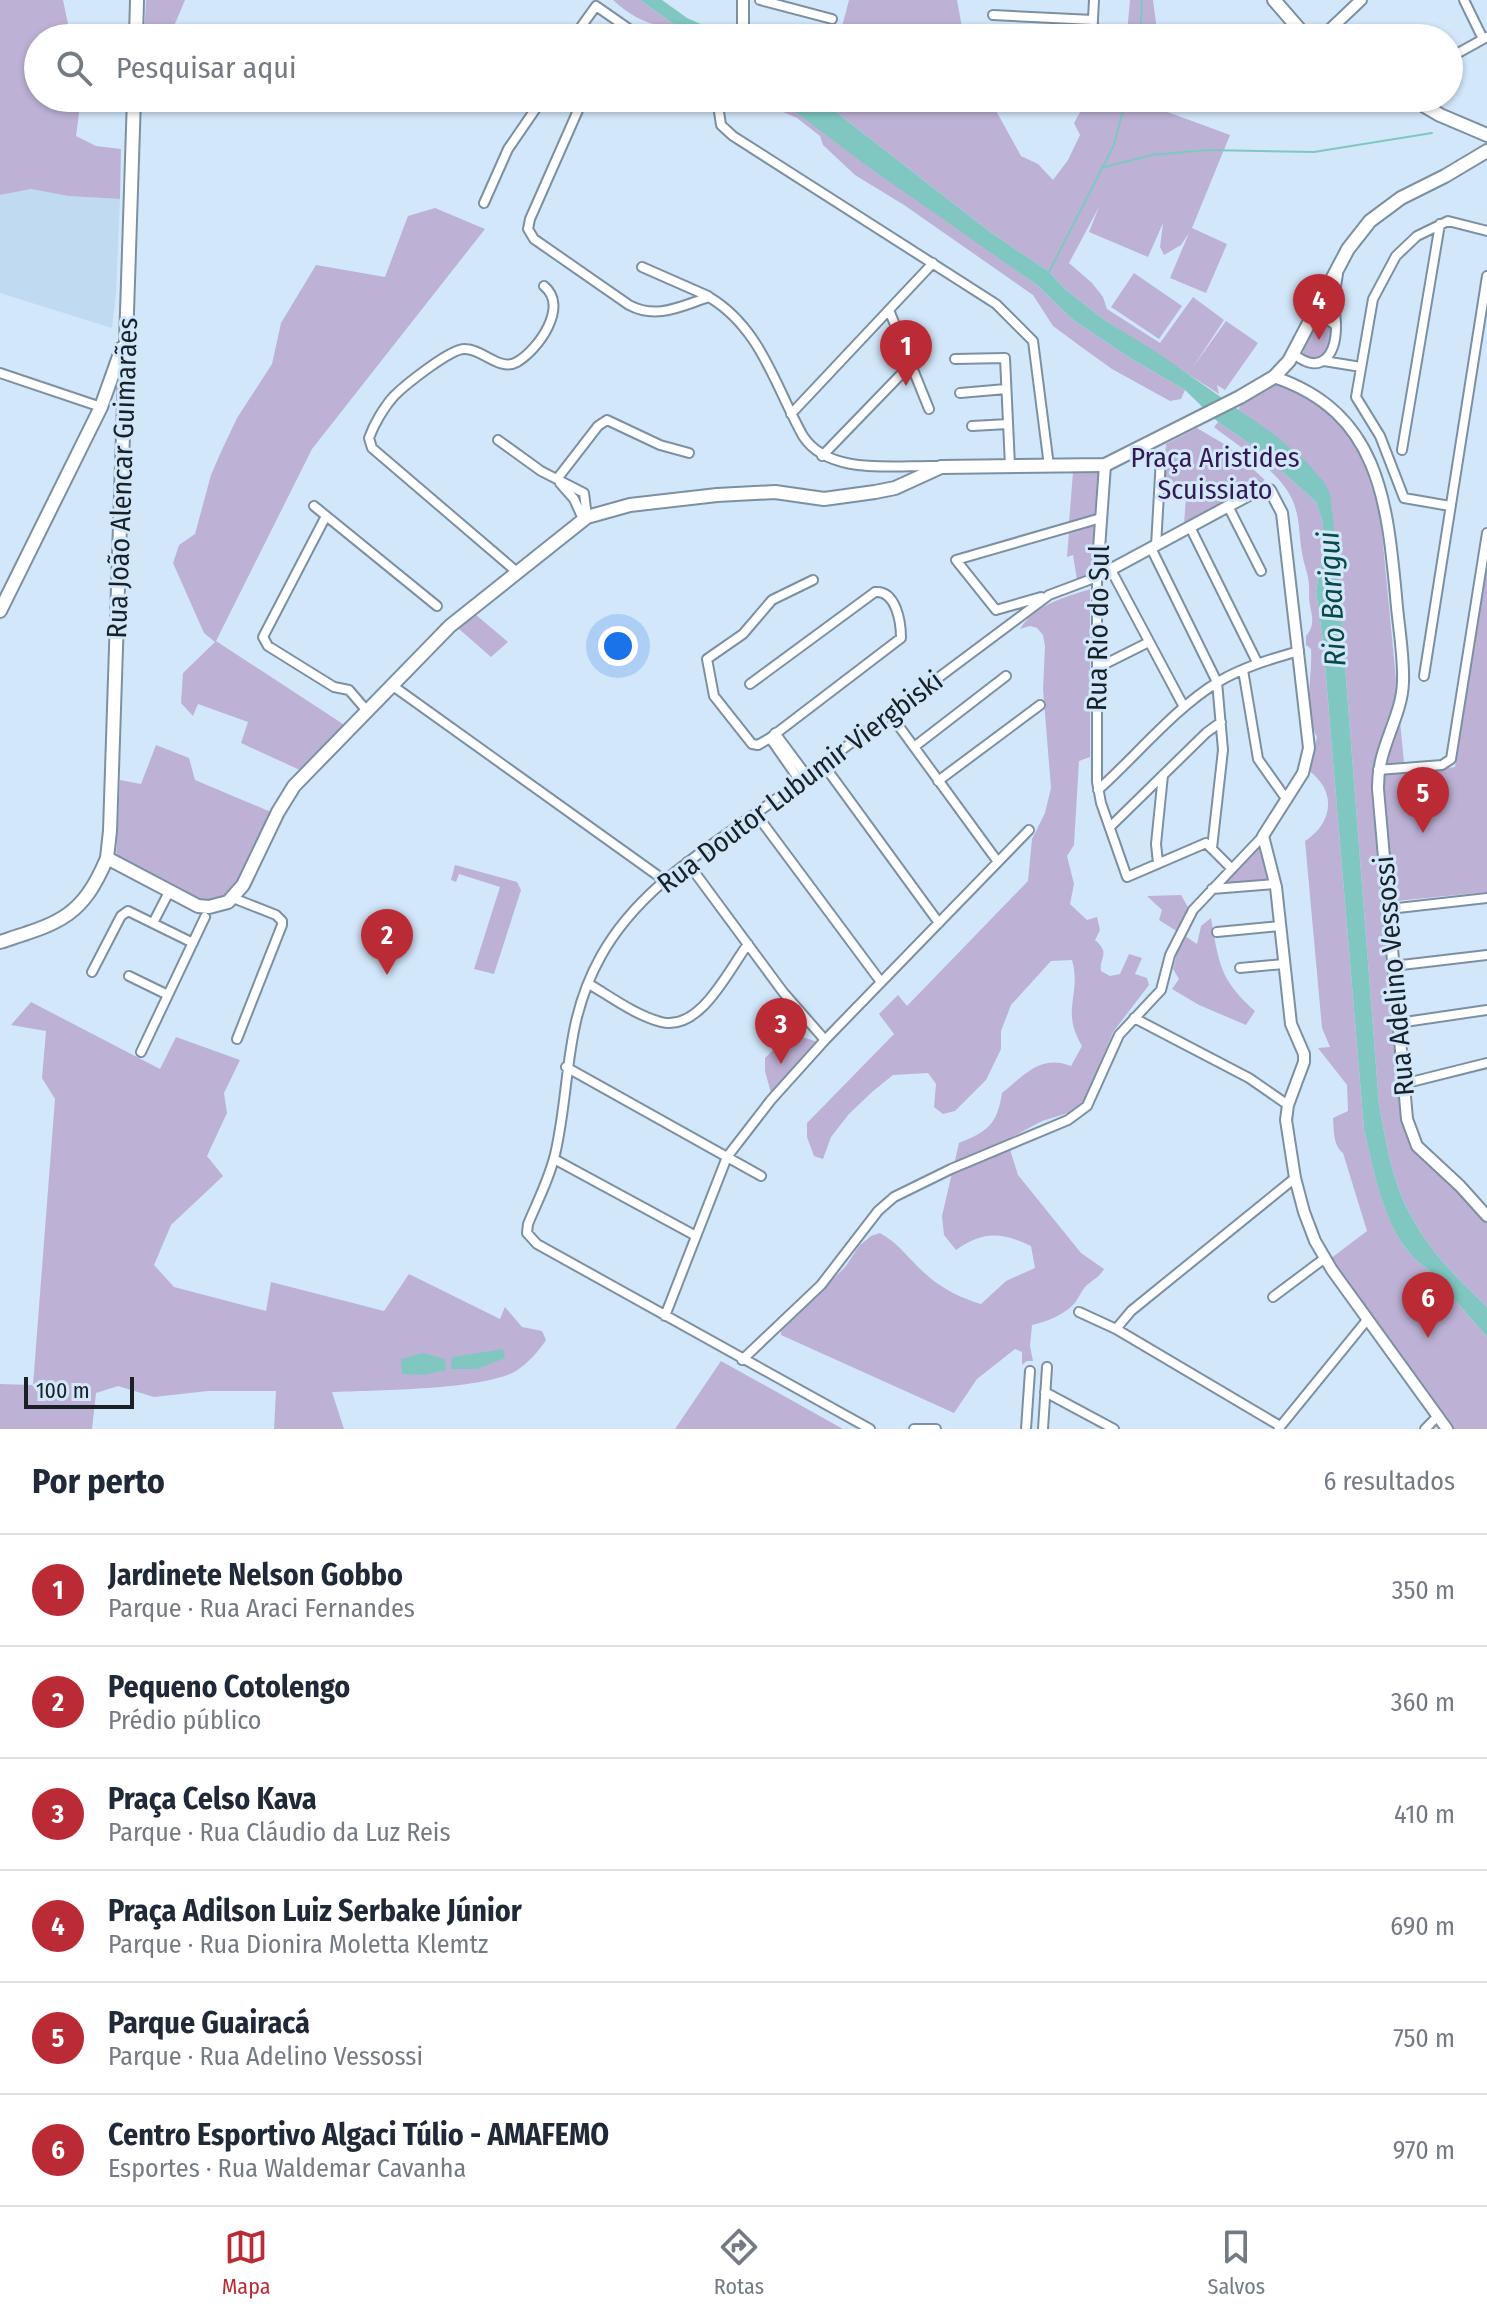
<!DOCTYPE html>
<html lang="pt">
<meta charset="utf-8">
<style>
body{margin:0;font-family:"Fira Sans Condensed",sans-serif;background:#f2f2f3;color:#1f2937}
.scale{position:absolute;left:24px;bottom:20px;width:110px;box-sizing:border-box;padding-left:8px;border:4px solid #192127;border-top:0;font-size:22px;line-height:28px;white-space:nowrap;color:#192127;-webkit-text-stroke:6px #d2e7fa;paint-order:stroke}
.you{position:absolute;left:618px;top:646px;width:28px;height:28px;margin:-20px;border:6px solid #fff;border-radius:50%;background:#1a73e8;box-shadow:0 0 0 12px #1a73e833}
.badge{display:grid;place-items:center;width:52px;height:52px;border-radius:50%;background:#bb2b35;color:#fff;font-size:26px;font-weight:700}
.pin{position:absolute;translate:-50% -66px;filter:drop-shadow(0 2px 4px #0008)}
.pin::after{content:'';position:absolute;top:42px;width:28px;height:24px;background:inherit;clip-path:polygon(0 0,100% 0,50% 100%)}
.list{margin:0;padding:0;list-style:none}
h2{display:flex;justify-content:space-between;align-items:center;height:104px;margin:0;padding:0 32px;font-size:34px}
h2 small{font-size:26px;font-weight:400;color:#747a83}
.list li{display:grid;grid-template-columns:52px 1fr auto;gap:24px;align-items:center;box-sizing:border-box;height:112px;padding:0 32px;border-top:2px solid #e0e1e3}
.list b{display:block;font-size:30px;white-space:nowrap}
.list p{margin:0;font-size:26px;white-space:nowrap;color:#747a83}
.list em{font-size:26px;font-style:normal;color:#747a83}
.icon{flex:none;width:44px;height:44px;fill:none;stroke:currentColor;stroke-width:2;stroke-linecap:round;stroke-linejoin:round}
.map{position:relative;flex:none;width:1487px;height:1429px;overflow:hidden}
.search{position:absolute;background:#fff;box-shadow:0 2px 6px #0004;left:24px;right:24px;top:24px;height:88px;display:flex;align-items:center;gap:20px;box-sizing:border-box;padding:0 28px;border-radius:44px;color:#747a83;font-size:30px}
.sheet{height:776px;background:#fff}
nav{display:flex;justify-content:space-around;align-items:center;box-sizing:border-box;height:112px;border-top:2px solid #e0e1e3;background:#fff;font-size:22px;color:#747a83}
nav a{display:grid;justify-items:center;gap:4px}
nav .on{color:#bb2b35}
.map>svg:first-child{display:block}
.built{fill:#c0daf2}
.green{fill:#bdb2d6}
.water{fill:#80c7c1}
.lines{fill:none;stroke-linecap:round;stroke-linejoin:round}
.stream{stroke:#80c7c1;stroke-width:2}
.minor-casing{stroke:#7c90a1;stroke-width:12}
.tertiary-casing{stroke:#7c90a1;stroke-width:14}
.secondary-casing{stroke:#7c90a1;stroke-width:16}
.minor{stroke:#fff;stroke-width:8}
.tertiary{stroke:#fff;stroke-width:10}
.secondary{stroke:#fff;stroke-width:12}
.labels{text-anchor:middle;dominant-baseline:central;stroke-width:6;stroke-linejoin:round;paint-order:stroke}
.park-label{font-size:28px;fill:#331a55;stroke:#d2e7fa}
.street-label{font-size:28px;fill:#192127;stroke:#d2e7fa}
.water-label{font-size:30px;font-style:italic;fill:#074a46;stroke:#d2e7fa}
</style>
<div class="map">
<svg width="1487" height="1429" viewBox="0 0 1487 1429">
<rect width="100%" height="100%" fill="#d2e7fa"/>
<path class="built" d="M31,189l37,7 52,3 -4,94 -4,35 -112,-35v-98z"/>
<path class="green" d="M0,0h63l5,24 7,14h-37v60h43l-5,38 20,10 25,3 -1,50 -52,-3 -37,-7 -31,6z
M146,0h39l-16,38h-25z
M613,0h27l53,38c-13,0 -18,-8 -30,-11 -20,-5 -34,-12 -50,-27z
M849,0h108l7,38h-125z
M1130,0h23l5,38h-67l1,-17 35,12z
M762,98h15l260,187 35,34 58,39 55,32 -4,9 -11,2 -58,-32 -32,-23 -27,-20 -20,-31 -129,-90 -49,-30 -32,-30 -3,-9 -23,-18 -23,-10z
M818,98h171l32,58 17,8 15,16 15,-20 12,-25 -6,-12 14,-25h66v9l76,28 -38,93 35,16 -21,49 -36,-15 19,-45 -8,12 -17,10 -4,-8 3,-24 -15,34 -59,-25 10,-25 -30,56 23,20 11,14 4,12 53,34 33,-46 31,23 -31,47 33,-46 32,22 -33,47 -8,-5 2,9 -113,-73 -40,-31 -18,-19 -58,-39z
M435,208l50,21 -173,220 -96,192 130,85 -44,45 -61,-28 7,-21 -50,-18 -5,12 -12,-13 2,-30 32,-31 -11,-9 -31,-70 6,-18 16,-11 16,-59 9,-21 17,-36 35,-54 9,-41 35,-58 69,12 23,-61z
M1134,273l48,33 -23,33 -48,-32z
M1323,320l9,8c0,15 -6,28 -21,33l-8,-5 1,-10 12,-24z
M1269,385c17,-1 26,4 40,13 41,27 61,69 71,115l25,260 50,-6 32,-202v327l-101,10 19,229c14,32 56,62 82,86v90c-30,-29 -59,-57 -78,-95 -17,-32 -23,-71 -30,-107l-44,-569 -30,-76 -66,-50 1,-8z
M1218,422l38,26 60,54 7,21 -1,35 -6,33 7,50 41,488c11,45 22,114 64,140l59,68v92h-33l-124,-170 37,-28 -24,-78c-10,-8 -9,-22 -10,-35l15,-7 -1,-26 -29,-37 12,-1 -8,-19 -17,-187c28,-18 32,-50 4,-70l8,-34c-15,-26 -4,-60 -6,-88l-5,-4v-9c12,-14 3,-25 3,-41 1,-21 -4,-24 -7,-42 -3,-17 -2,-33 -8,-49 -11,-32 -55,-57 -80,-77z
M1197,428l32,19 36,33 -81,44 3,-40 -24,-2 3,-38z
M1073,472h26l-3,43 -27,8z
M1096,525l-4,50 -15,5 -4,-25 -6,2 2,-25z
M1090,589v168l-11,4 -5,84 -7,11 7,28 -4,20 17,16 10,-3 3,13 -5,10c16,14 4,16 6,31l9,5 10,-2 9,-20 13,4 -7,16 12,4 2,7 -36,47 -25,61 -8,12 -12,8 -26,8 -35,19 11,35 63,78 23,16c-5,9 -12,11 -19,18 -4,5 -7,12 -11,17 -12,12 -26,17 -42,21l-2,21 3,15h-6l-5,4v-13l-7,-3 -38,30 -23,34 -173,-78v-4l65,-65 13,-20 12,-10 9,-3c20,11 32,30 49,44 14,12 34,22 52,27l25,-23 29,-13 -4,-22c-30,-14 -48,-15 -75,4l-12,-15 -2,-19 17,-73c29,-12 38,-18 43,-50 23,-18 38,-39 69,-27l11,-20c-22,-37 0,-51 -10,-86l-21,1 -40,44 -10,26v18l-15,31 -31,31 -12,3 -9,-7 2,-23 -8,-11 -35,2 -21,17 -23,22 -18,23 -8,22 -9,-3 -7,-19v-14l87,-89 -15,-20 19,-19 9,11 121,-125 4,-42 13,-26 6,-25 -8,-99 2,-43 -2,-11 -6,-7 -7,-2 -10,3c16,-25 43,-31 70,-40z
M475,614l33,28 -17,15 -32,-28z
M156,745l33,13 6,22 76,32c-10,21 -28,73 -47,84 -11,6 -20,4 -31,1l-77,-40 4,-77 21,4z
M1260,845l8,35 -46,4z
M455,865l62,17 4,8 -27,84 -20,-5 26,-82 -41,-13 -3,8 -5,-2z
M1181,895l8,14 -11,23 -19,-12 3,-10 -15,-14z
M1211,918c8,45 8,61 44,93l-9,14 -47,-20 -27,-16 7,-10 -6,-10 7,-28 5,-5 12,8 4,-18z
M31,1002l129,67 16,-32 64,23 -16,33 3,20 -20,43 16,20 -52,49 -17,40 20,22 92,24 5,-29 113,29 25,-37 91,45 5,-12 17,20 20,4 4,9c-8,12 -18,23 -30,31 -33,19 -142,19 -184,21l12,37h-70l2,-38h-68l-54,6 -36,-11 -22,7 -4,36h-92v-45l33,1 22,-286 -13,-21 4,-47 -35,-6z
M799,1036l19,6 -47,51 -6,-22v-13l20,-20z
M721,1361l122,68h-168z"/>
<path class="water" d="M640,0h22l25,18 45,20h-39z
M777,98h41l172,134 58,39 18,19 40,31 52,32 114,80 33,27 19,22 6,12 5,42 44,569c7,36 13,75 30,107 19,38 48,66 78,95v30l-59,-68c-42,-26 -53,-94 -64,-140l-41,-488 -7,-50 6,-33 1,-35 -7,-21 -60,-54 -38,-26 -33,-32 -55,-32 -58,-39 -35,-34 -174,-122z
M503,1349l2,9 -28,11h-26l1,-12z
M423,1353l22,6 1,11 -23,5 -21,-1 -1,-15z"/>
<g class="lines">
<path class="stream" d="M1140,38l2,-38
M1101,168l51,-13 55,-5 107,2 118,-19
M1049,272l65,-127 12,-47"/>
<defs>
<path id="minor" d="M760,0l72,19
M1464,0l19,39
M993,15l100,5
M573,38l23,-32 46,32
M1092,38l2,-38
M1449,58l38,-21
M571,98l7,4 1,6 -49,111 -2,10 6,10 95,66c28,15 52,1 80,-8 52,31 66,89 94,139 26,40 91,29 133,30
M717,98l4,27 12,11 263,168 37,37 16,125
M484,203l24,-54 35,-51
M642,267l66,29
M889,310l40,99
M1336,324l-2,-26 4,-24
M1294,354c27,22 42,1 42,-28l-10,-8 -11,-3
M955,359l50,-1 5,108
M1324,361l37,6
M0,373l101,34
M960,393l46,-4
M791,414l142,-151
M972,426l36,-2
M498,440l43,31 43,22 3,24
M1402,450l38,-226
M822,456l89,-92
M557,479l41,-53 9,-6 53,25 29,8
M560,483l14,16 9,20
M314,506l123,100
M1228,506l33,65
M1450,506l-46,-8 -24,-62 -24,-39 17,-98 23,-43 21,-20 31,-15 39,10
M326,516l-63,121 5,9 66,41 15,3 19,22
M1190,527l67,135
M1156,546l5,-88
M1151,548l66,134 6,68 -11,98
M1111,570l73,137
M517,572l-145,-124 -3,-10c5,-14 15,-31 25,-42 11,-11 57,-48 71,-47 18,0 35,23 52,13 22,-13 52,-56 27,-76
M1041,597l-45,13 -40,-50 145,-42
M1097,668l52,-26
M1243,670l15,89 29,41
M1424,676l63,-400
M750,684l125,-92c21,-2 26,30 26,46l-131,100 -12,7 -6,-1 -38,-48 -7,-37 36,-25 29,-34 41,-20
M393,686l271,194
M890,714l108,148
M775,733l32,43
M770,738l30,43
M914,747l92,-71
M823,764l116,159
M1378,770l64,-5 9,-6 36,-226
M938,781l102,-76
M1098,790c37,-33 78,-83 120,-108 25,-15 53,-23 81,-31
M756,814l125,168
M1110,827l96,-94 15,-11
M687,862l96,130 42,48
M1158,863l-2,-19 7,-69
M1212,889l63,-5
M233,898l43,17 6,6v4l-45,114
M1389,909l98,-11
M153,923l16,-31
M1217,932l63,-6
M1393,966l94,-11
M1240,968l44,-4
M92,972l29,-56 7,-5 65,32
M129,976l39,19
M589,984c22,13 46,31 72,38 39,10 67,-51 87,-78
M1134,1018l115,60 39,27
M1398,1023l89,-13
M141,1052l64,-135
M566,1067l195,109
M1403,1084l84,-21
M554,1159l142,77
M1273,1297l52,-39
M1079,1312l37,17 164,97
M665,1316l62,-159 44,-57 54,-60 204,-210
M1116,1329l15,-18 164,-133
M742,1360l79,-75 57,-74 16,-14 57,-28 117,-49 19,-14 32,-71 42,-45 9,-35 23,-45 70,-74
M1045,1392l69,37
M1279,1428l88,-108
M870,1429l-333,-185 -10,-11 1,-9c10,-24 23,-49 28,-74 15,-69 8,-128 45,-194 40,-72 112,-110 175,-157 91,-68 182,-136 273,-204l48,-18v205l4,21 26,74 79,-34 26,26
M914,1429h22
M1026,1429l4,-58
M1043,1429l4,-62
M1425,1429l13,-13"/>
<path id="tertiary" d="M743,24v-24
M1321,38l40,-38
M1274,377c105,35 113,124 122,219 2,28 8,58 7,86 -1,36 -26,65 -25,107l29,330 10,27 43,40 27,30
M1097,577l165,-89 8,2 12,23 27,235 -6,25 -40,63 13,51 15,137 13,30v8l-16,43 -2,15 9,58 9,34 11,29 17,29 115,159
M1097,577l8,-112"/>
<path id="secondary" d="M1274,0l33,38
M136,38l1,-38
M1411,98l29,17 47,20
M0,611l101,-204 21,-59
M107,858l3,-27 24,-733
M0,942c59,-19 82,-24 107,-84l91,48 11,1 19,-5 15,-17 35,-73 16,-26 156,-160 137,-109 43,-12 87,-10 58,-3 49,7 51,-7 20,-4 46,-21 164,-2 135,-68 34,-20 15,-16 59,-112 22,-28 31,-23 44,-22 42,-25"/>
</defs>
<use href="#minor" class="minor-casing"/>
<use href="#tertiary" class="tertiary-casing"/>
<use href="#secondary" class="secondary-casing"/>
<use href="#minor" class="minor"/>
<use href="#tertiary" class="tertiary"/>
<use href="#secondary" class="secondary"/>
</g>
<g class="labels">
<g class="park-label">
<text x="1215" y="457">Praça Aristides<tspan x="1215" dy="32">Scuissiato</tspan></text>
</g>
<g class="street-label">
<text transform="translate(122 478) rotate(-88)">Rua João Alencar Guimarães</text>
<text transform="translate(1098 628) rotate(-89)">Rua Rio do Sul</text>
<text transform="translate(800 782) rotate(-37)">Rua Doutor Lubumir Viergbiski</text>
<text transform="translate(1394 976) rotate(-95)">Rua Adelino Vessossi</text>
</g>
<g class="water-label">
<text transform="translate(1332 599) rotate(-93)">Rio Barigui</text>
</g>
</g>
</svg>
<div class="scale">100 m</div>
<div class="you"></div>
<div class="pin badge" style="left:906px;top:386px">1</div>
<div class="pin badge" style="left:387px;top:975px">2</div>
<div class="pin badge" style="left:781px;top:1064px">3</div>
<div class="pin badge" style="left:1319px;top:340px">4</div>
<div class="pin badge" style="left:1423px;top:833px">5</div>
<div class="pin badge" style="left:1428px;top:1338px">6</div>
<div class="search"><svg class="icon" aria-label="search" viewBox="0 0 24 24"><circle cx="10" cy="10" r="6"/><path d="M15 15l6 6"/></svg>Pesquisar aqui</div>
</div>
<section class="sheet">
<h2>Por perto<small>6 resultados</small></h2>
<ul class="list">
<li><span class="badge">1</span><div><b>Jardinete Nelson Gobbo</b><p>Parque · Rua Araci Fernandes</p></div><em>350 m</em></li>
<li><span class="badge">2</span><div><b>Pequeno Cotolengo</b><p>Prédio público</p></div><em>360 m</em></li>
<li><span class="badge">3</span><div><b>Praça Celso Kava</b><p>Parque · Rua Cláudio da Luz Reis</p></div><em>410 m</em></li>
<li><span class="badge">4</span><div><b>Praça Adilson Luiz Serbake Júnior</b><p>Parque · Rua Dionira Moletta Klemtz</p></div><em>690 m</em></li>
<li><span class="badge">5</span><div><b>Parque Guairacá</b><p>Parque · Rua Adelino Vessossi</p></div><em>750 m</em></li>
<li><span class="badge">6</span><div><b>Centro Esportivo Algaci Túlio - AMAFEMO</b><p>Esportes · Rua Waldemar Cavanha</p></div><em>970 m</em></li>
</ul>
</section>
<nav>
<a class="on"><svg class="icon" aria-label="map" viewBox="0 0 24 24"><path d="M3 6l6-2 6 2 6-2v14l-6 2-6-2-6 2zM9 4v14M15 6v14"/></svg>Mapa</a>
<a><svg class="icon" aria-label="directions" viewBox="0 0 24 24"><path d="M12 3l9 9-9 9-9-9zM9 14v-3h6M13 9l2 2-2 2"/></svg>Rotas</a>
<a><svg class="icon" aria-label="saved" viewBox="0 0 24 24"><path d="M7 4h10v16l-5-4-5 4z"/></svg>Salvos</a>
</nav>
